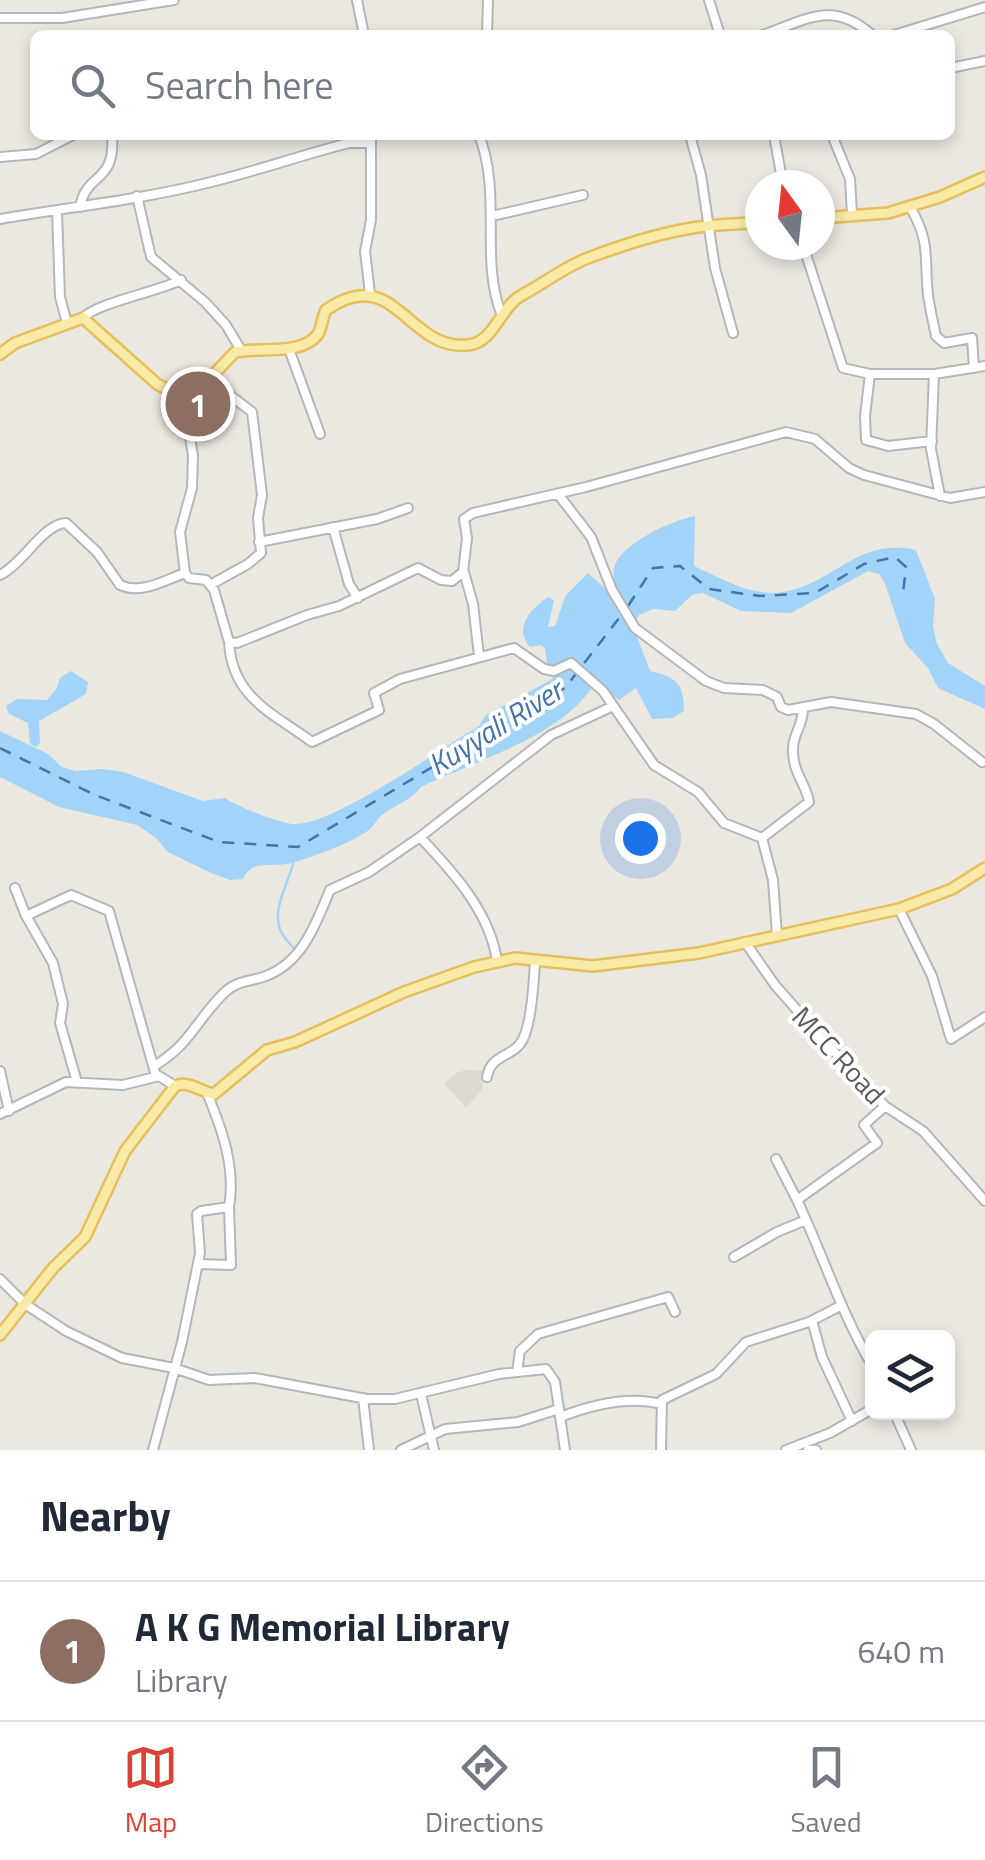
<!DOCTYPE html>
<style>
body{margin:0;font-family:"Titillium Web",sans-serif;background:#f2f2f3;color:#1f2937}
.controls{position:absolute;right:30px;bottom:30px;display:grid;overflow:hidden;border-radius:15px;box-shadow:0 5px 15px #0003}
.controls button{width:90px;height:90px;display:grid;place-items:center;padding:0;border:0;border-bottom:2px solid #e0e1e3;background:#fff;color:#1f2937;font:50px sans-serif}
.compass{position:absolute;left:745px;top:170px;width:90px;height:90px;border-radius:50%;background:#fff;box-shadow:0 5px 15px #0003;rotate:345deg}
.you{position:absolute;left:640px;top:838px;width:35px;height:35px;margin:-25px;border:8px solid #fff;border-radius:50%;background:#1a73e8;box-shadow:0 0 0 15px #1a73e833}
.badge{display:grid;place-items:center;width:65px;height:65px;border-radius:50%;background:#dc4135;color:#fff;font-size:32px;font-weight:700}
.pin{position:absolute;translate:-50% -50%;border:5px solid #fff;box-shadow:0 2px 10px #0006}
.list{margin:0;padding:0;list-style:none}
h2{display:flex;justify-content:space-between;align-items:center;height:130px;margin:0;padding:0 40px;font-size:42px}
h2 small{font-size:32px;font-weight:400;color:#747a83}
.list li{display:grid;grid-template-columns:65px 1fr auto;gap:30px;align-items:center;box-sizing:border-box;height:140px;padding:0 40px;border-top:2px solid #e0e1e3}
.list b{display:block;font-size:38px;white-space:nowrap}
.list p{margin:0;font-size:32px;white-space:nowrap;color:#747a83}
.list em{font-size:32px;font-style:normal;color:#747a83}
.icon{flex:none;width:55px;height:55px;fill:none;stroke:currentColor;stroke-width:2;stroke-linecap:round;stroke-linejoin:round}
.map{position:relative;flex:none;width:985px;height:1450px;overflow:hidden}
.search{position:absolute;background:#fff;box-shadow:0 5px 15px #0003;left:30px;right:30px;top:30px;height:110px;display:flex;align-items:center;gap:25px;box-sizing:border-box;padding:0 35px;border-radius:15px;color:#747a83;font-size:38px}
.sheet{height:270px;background:#fff}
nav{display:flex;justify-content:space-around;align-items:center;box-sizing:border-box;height:140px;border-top:2px solid #e0e1e3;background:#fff;font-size:28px;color:#747a83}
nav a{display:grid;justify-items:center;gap:5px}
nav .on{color:#dc4135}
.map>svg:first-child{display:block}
.education{fill:#dddad1}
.water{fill:#a2d3f8}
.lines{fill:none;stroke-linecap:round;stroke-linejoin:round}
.stream{stroke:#a2d3f8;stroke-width:2.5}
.ferry{stroke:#4274a8;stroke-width:2.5;stroke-dasharray:12 10;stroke-linecap:butt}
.minor-casing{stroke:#b3b6ba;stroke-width:12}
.major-casing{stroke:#e6bf5d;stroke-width:14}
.minor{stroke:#fff;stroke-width:8}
.major{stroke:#f9eba7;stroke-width:9}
.labels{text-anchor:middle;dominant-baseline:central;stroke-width:8;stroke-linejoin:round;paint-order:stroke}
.street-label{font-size:28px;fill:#595c60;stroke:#fff}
.water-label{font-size:30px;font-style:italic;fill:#4274a8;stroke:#fff}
</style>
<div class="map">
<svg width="985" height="1450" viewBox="0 0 985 1450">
<rect width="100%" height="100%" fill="#ebe8e0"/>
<path class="education" d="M467,1070l17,1 -2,18 -16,19 -22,-25 14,-11z"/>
<path class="water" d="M695,516l-1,50c28,13 58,31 89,26 49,-7 76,-56 133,-42l19,49 -2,28 4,17 11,19 37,23v23l-47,-21 -10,-20 -23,-25 -21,-62 -5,-7 -11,-3 -77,42 -50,-2 -38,-18 -11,2 -17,16 -22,-2 -14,6 -6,11 17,45c26,6 34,12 34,40l-12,7 -20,1 -16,-31 -17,12 -48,-40 -16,7 -8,-3 -2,-16 -4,-3 -11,2c-17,-20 1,-38 18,-50l6,3 -6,27 7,-1 11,-31 22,-22 24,22 4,-6c-2,-11 -5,-21 2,-30 16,-21 53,-38 77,-43z
M568,665l25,20c-28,50 -123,78 -172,102 -12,15 -25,17 -39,28 -6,5 -9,13 -16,17 -22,14 -49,23 -74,31 -18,5 -40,-5 -49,16l-13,1 -19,-7 -43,-21 -12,-14 -19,-13 -78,-18 -59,-30v-46l48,23 14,13 14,4 26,-2 21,3 80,29 22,-3c10,8 59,27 71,26 39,0 146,-76 183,-98l7,-11 63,-34z
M71,671l17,11 -2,12 -47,27 1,22 -4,4 -6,-3 -2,-21 -19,-9 -3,-8 11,-7 30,1 10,-12 3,-10z"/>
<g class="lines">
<path class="stream" d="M294,861c-11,38 -32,63 4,90"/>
<path class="ferry" d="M628,606l25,-38 27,-2 29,23 51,7 55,-3 49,-29 31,-7 11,10 -3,26
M0,748l95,47 124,47 79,5 267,-159 58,-75"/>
<defs>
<path id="minor" d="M357,0l7,35
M709,0l11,35
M0,18h62l112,-18
M487,35l1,-35
M763,35c45,-16 70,-35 109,0
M894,35l91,-28
M950,68l35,-7
M479,135c23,58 1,125 22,178
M690,135l11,40 14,93 18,65
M774,135l9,50
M832,135l18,44 2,35
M0,157l36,-3 37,-19
M137,196l14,61 54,45 21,23 15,25
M80,207c6,-35 36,-23 32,-72
M910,207c21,35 14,51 18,88 2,14 5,27 8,41l8,7 28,-5 2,30
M57,211l3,86 7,26
M492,216l91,-21
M0,219c69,-12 139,-19 207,-36 47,-11 94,-28 142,-40h21
M803,245l40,123 27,6 -5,42 1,24 22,6 44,-5
M370,294l-5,-43 6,-31v-85
M83,318c13,-15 74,-26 98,-38
M289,349l31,85
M870,374h64l51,-8
M934,374l-3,75 9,47
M184,398l9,58 -1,32 -12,44 5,41
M558,494l33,43 21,53 23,38 71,53 18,7 39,2 14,7 4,10 7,3 43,-8 85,12 18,10 48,38
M333,527l16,57 9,14
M259,542l118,-23 31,-11
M464,572l9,32 6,52
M0,575c23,-11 43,-51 66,-52l31,29 23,33c21,10 45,-5 65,-12l4,5 17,2 8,10 15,52 8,1 70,-28 32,-9 79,-38 23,12 11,1 11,-9 4,-34 -3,-19 9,-6 113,-26 200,-55 29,7 34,29 15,7 86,23 35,-6
M210,585l38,-21 13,-11 -3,-35 4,-23 -10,-83 -42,-32
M229,642c3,56 44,71 83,100l67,-32 -5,-17 26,-14 114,-31 30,21 10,2 17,-8 32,28 51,74 44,27 26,31 38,15
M420,837c33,35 70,75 77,124
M762,838l47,-36c-2,-17 -17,-29 -16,-54 0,-13 10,-23 10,-39
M762,838l11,42 4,55
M15,888l11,28 45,-21 38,16 47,165
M899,909l33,67 19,63 34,-22
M25,914l28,49 10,41 -3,19 17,59
M745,942l30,43 51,58 59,63 38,25 62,70
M154,1066c36,-21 43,-47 70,-73 13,-13 26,-11 42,-17 37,-14 50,-53 64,-86l39,-18 51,-35 131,-102 60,-28
M0,1071l9,40
M487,1077c4,-24 27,-19 36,-38 9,-18 11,-58 12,-79
M0,1114l66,-32 57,3 36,-9 16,10
M776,1159l21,41 80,-57 -13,-18 21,-19
M797,1200c26,55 44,113 75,165
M734,1257l43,-25 29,-12
M198,1264l33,1 -2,-58
M0,1279l25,25 41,27 56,27 52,10 35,12 46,-2 112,21h28l104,-25 47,-5 9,13 10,68
M809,1322l33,-17
M517,1372l3,-21 18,-17 130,-37 7,15
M421,1394l13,56
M363,1398l6,52
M894,1412l17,38
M560,1417c31,-12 68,-22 101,-13
M153,1450l29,-108 18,-89 -3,-39 4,-3 28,-4c7,-39 -7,-78 -22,-114
M401,1450l44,-21 73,-7 41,-13
M661,1450l1,-50 54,-26 30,-32 63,-20 4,2 9,33 30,64
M786,1450l44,-17 42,-24
M808,1450h8"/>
<path id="major" d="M820,218l68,-5 52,-16 45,-20
M0,354l15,-11 68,-25 74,66 27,14 12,-5 39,-41c22,-5 68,4 83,-18 4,-6 4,-17 8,-24 70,-48 80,41 142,35 26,-2 32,-38 54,-50 21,-11 44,-29 66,-37 37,-14 80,-28 119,-32 17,-2 35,-2 53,-4
M0,1335l53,-67 32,-31 40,-86 50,-65c15,-6 25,6 39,8l53,-44 28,-8 109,-50 70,-25 41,-9 78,8 106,-13 200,-44 53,-20 33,-21"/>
</defs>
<use href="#minor" class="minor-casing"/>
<use href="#major" class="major-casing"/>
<use href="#minor" class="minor"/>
<use href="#major" class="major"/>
</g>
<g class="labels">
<g class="street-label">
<text transform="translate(839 1055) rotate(47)">MCC Road</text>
</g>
<g class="water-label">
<text transform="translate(495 727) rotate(-32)">Kuyyali River</text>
</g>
</g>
</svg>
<div class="controls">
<button><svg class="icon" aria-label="layers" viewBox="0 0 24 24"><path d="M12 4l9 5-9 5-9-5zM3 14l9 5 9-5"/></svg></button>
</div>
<svg class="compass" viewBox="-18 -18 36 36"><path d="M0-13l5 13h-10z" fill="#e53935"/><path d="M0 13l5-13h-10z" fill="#747a83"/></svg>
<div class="you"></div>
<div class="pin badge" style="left:198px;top:404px;background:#8d6e63">1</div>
<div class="search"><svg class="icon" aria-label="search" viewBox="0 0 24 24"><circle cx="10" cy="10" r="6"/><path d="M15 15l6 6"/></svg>Search here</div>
</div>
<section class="sheet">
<h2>Nearby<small></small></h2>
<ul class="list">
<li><span class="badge" style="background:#8d6e63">1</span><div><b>A K G Memorial Library</b><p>Library</p></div><em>640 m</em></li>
</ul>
</section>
<nav>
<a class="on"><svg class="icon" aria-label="map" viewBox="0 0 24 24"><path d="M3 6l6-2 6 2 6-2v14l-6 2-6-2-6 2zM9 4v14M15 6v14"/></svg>Map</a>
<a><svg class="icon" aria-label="directions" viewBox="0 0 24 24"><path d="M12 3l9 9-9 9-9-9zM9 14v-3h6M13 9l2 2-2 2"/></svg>Directions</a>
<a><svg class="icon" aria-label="saved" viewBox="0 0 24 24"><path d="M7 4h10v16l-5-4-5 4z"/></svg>Saved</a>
</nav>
